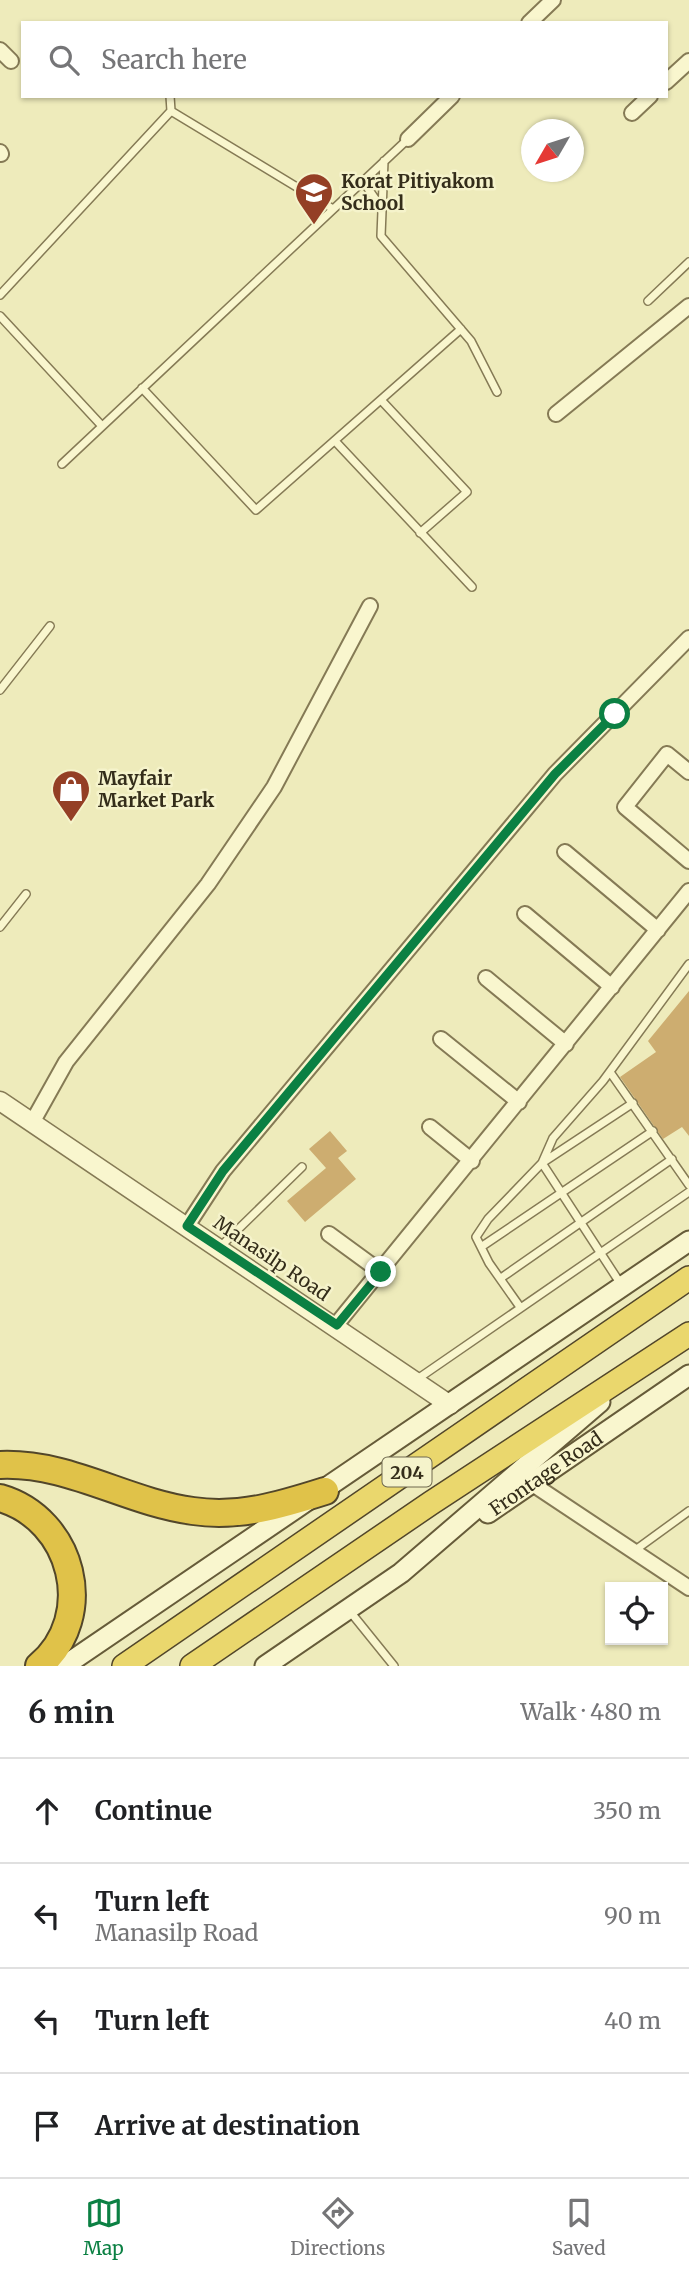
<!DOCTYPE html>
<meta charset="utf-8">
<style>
body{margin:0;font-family:Merriweather,serif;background:#f2f2f2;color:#202124}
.controls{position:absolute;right:21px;bottom:21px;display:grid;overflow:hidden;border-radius:0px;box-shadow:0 2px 5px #0004}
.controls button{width:63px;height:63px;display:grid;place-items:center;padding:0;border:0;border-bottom:2px solid #e0e0e0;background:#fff;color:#202124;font:35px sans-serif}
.compass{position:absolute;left:521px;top:119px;width:63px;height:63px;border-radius:50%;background:#fff;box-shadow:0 2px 5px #0004;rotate:231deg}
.stop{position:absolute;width:21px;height:21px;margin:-16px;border:5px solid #0b8043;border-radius:50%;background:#fff}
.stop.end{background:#0b8043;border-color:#fff;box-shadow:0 2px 7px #0008}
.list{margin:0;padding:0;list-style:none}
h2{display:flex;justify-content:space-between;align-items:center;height:91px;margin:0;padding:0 28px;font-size:30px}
h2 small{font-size:23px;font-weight:400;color:#757577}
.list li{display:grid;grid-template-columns:46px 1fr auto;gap:21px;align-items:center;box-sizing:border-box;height:105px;padding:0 28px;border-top:2px solid #e0e0e0}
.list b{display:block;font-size:26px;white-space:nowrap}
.list p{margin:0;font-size:23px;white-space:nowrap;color:#757577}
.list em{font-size:23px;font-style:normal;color:#757577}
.icon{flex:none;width:38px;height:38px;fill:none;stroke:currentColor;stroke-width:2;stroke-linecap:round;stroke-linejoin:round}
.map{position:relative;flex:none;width:689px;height:1666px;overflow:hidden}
.search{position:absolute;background:#fff;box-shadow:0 2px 5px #0004;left:21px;right:21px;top:21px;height:77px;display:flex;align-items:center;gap:18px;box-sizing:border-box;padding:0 24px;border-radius:0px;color:#757577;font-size:26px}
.sheet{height:511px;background:#fff}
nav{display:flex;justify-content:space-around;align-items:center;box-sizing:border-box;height:98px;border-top:2px solid #e0e0e0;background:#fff;font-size:19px;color:#757577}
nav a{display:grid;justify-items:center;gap:4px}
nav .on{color:#0b8043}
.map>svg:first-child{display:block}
.building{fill:#cdad70}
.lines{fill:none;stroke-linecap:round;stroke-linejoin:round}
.service-casing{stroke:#857a55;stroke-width:10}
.minor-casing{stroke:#857a55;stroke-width:18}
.tertiary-casing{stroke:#857a55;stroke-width:21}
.secondary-casing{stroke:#665b39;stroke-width:23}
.trunk-casing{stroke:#52462a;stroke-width:26}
.motorway-casing{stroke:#52462a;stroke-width:30}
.service{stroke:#f9f6ce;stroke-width:7}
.minor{stroke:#f9f6ce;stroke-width:14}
.tertiary{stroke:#f9f6ce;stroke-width:18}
.secondary{stroke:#f9f6ce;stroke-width:19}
.trunk{stroke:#ead76d;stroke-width:23}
.motorway{stroke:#e0c249;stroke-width:26}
.route{stroke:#0b8043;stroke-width:9}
.labels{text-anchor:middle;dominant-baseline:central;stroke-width:5;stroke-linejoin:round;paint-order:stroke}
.shield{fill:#f5f3cb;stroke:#6e684f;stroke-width:2}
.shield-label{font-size:18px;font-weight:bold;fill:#342d1a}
.poi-label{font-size:19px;font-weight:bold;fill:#342d1a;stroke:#f5f3cb;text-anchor:start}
.street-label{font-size:19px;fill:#342d1a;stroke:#f5f3cb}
</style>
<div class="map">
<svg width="689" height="1666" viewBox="0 0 689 1666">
<rect width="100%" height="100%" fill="#eeebbb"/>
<path class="building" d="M689,991v145l-7,-9 -19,12 -43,-62 36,-25 -8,-11z
M330,1131l17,20 -9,7 18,21 -51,43 -18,-21 39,-33 -17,-19z"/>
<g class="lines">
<defs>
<path id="service" d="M170,96l1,15 162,98
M384,161l-3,75 90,105 26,51
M363,181l17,25
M0,295l171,-184
M648,301l41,-39
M0,316l102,110
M142,388l114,122 205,-181
M381,400l86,92 -47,41
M335,441l137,146
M62,464l346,-325
M0,690l50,-64
M0,927l26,-33
M610,1072l79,113
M220,1247l82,-80
M481,1247l172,-116
M501,1278l171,-119
M622,1286l-80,-123 11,-25 50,-57 86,-117
M520,1307l-31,-44 -13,-26 12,-18 54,-56 91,-60
M416,1380l273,-188
M634,1551l55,-40
M348,1609l46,57"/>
<path id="minor" d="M529,23l24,-23
M0,50l11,11
M666,82l23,-21
M632,113l18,-17
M408,139l44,-43
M0,152l1,2
M556,414l133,-108
M689,772l-22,-18 -42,53 64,54
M565,852l93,78
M525,914l87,73
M486,978l80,66
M441,1039l78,63
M33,1121l33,-59 142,-178 66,-97 96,-181
M430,1127l42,34
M187,1226l36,-55 332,-397 134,-136
M329,1234l52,38
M336,1325l353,-434
M531,1483l158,105"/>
<path id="tertiary" d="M0,1101l450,304"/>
<g id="secondary">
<path id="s1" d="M488,1513l201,-138"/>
<path d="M64,1666l625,-425"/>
<path d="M265,1666l136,-93 199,-171"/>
</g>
<path id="trunk" d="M124,1666l565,-388
M192,1666l239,-163 258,-169"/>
<path id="motorway" d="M0,1465c69,-3 126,37 193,46 46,7 88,-6 132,-20
M0,1498c73,21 98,118 39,168"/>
</defs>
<use href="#service" class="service-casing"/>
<use href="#minor" class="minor-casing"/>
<use href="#tertiary" class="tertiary-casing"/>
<use href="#secondary" class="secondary-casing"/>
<use href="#trunk" class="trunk-casing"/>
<use href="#motorway" class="motorway-casing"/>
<use href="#service" class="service"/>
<use href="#minor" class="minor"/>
<use href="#tertiary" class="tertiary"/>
<use href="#secondary" class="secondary"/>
<use href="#trunk" class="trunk"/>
<use href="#motorway" class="motorway"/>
</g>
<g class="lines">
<path class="route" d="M381,1272l-44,53 -150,-99 36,-55 332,-397 60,-60"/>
</g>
<defs>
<symbol id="school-pin" viewBox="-11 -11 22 30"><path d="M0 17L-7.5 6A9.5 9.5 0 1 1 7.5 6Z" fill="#943f25" stroke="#f5f3cb"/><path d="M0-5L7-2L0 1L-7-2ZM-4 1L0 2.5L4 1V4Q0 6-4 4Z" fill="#fff"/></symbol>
<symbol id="shop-pin" viewBox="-11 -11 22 30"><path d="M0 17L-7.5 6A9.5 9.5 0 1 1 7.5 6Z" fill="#943f25" stroke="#f5f3cb"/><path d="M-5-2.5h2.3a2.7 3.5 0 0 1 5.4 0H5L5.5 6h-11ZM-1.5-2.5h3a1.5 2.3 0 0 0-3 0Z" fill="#fff"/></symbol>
</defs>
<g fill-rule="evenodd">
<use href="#school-pin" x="292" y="170" width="44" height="60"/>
<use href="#shop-pin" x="49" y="767" width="44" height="60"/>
</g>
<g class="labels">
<rect class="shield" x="382.5" y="1457.5" width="49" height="29" rx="5"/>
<g class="shield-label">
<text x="407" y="1472">204</text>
</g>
<g class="poi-label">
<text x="341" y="181">Korat Pitiyakom<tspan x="341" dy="22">School</tspan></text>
<text x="98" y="778">Mayfair<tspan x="98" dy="22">Market Park</tspan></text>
</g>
<g class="street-label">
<text transform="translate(272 1258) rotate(34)">Manasilp Road</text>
<text stroke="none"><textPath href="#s1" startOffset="70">Frontage Road</textPath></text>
</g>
</g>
</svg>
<div class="controls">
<button><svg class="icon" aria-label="locate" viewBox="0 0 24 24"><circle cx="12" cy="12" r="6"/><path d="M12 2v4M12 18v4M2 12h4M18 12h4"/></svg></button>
</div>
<svg class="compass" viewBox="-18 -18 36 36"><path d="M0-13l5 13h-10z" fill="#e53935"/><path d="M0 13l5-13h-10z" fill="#757577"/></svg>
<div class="stop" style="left:615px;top:714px"></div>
<div class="stop end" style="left:381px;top:1272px"></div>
<div class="search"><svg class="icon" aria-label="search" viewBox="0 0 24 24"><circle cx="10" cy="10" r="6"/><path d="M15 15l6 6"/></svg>Search here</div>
</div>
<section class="sheet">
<h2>6 min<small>Walk · 480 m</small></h2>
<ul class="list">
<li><svg class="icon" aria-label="ahead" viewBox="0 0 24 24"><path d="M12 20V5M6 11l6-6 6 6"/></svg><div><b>Continue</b></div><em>350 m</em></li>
<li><svg class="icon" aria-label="left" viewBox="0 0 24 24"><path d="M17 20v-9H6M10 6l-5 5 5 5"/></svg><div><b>Turn left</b><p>Manasilp Road</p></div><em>90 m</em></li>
<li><svg class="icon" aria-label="left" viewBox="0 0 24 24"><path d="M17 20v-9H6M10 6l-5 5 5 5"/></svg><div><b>Turn left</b></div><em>40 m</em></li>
<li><svg class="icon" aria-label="arrive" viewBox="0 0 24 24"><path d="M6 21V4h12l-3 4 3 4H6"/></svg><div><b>Arrive at destination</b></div></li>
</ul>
</section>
<nav>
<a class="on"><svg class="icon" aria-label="map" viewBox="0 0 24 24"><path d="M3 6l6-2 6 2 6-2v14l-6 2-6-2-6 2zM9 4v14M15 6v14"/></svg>Map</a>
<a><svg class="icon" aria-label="directions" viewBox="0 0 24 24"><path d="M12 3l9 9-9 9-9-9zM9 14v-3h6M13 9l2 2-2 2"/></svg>Directions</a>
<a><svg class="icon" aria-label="saved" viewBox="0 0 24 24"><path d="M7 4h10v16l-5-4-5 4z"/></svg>Saved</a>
</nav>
